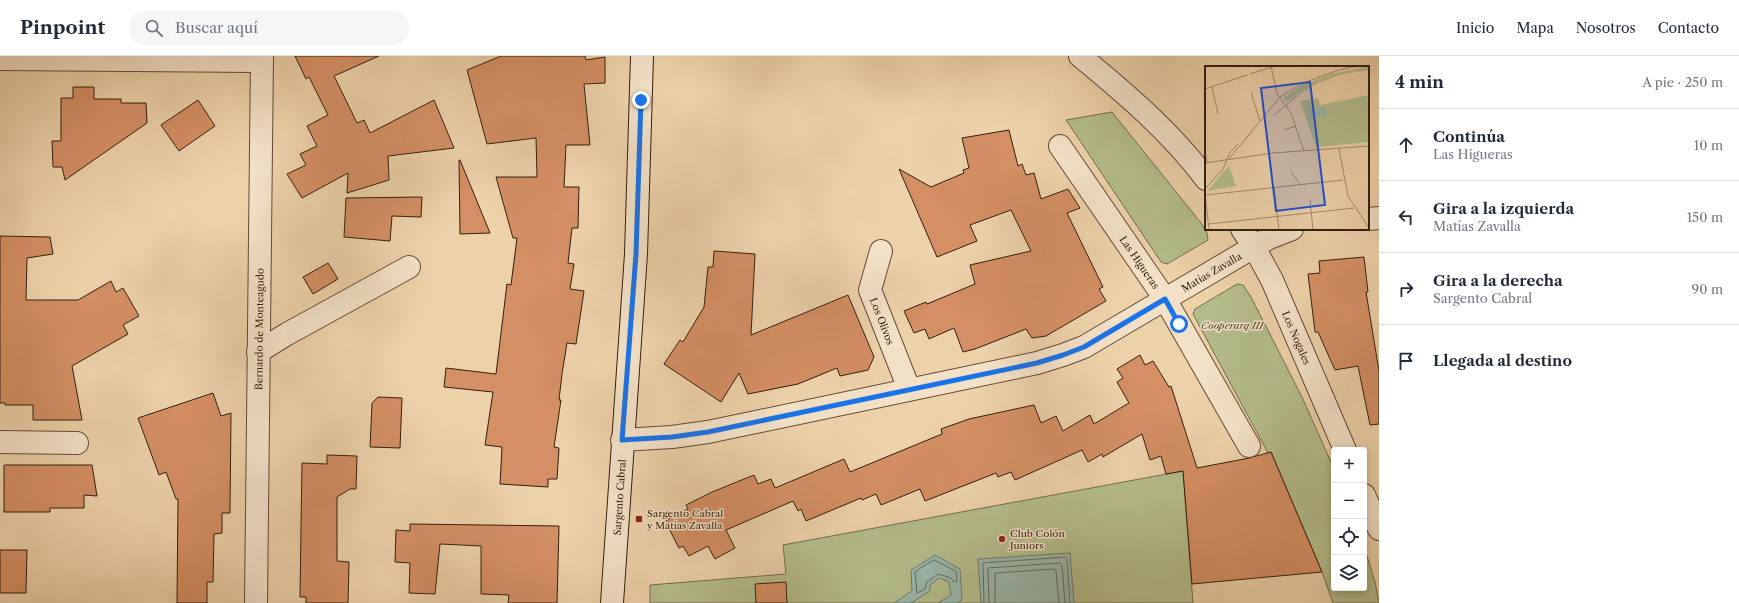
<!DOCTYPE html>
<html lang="es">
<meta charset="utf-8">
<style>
body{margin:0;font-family:"Libre Caslon Text",serif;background:#f6f6f7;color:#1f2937}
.controls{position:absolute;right:12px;bottom:12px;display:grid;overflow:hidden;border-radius:4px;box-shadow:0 2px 6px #0003}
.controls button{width:36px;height:36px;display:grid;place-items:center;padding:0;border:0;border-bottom:1px solid #e0e1e3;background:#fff;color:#1f2937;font:20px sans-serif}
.stop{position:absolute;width:12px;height:12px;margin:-9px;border:3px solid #1a73e8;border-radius:50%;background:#fff}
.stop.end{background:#1a73e8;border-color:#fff;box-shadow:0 1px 4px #0008}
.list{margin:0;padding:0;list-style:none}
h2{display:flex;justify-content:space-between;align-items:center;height:52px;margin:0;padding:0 16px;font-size:17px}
h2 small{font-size:13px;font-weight:400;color:#747a83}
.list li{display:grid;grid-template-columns:26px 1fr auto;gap:12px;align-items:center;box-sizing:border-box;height:72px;padding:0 16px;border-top:1px solid #e0e1e3}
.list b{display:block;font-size:15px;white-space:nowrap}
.list p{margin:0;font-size:13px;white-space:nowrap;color:#747a83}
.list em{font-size:13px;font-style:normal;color:#747a83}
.icon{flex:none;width:22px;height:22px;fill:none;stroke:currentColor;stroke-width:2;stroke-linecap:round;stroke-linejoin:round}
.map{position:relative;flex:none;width:1379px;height:547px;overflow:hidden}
header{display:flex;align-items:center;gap:24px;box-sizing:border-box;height:56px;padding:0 20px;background:#fff;border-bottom:1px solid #e0e1e3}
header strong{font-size:19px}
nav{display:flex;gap:22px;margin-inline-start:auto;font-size:14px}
.search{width:280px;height:36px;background:#f6f6f7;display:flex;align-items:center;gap:10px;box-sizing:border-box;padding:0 14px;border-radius:22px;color:#747a83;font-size:15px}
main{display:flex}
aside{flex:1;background:#fff}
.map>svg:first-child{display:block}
.green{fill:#b4bc8b;stroke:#746e4c}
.water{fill:#99b7ac;stroke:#707a6c}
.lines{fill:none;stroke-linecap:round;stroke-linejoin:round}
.shore{stroke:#666b5c;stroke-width:1}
.building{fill:#d48f64;stroke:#331f0d}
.minor-casing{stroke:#624c34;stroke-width:24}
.secondary-casing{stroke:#331f0d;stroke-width:24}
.minor{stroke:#f3e1c7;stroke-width:22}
.secondary{stroke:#f3e1c7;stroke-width:22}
.route{stroke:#1a73e8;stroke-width:5}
.poi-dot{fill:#8f2418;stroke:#f3e1c7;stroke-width:1.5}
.labels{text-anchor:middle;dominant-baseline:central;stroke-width:3;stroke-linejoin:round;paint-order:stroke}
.street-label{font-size:10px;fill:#331f0d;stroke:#f3e1c7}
.park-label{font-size:10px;font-style:italic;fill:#53462c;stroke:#f3e1c7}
.poi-label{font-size:10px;fill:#331f0d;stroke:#f3e1c7;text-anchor:start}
.inset-road{fill:none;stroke:#a38a6b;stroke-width:1}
.view{fill:#1d4ed8;fill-opacity:0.15;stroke:#1d4ed8;stroke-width:2}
.inset-edge{fill:none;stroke:#331f0d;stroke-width:2}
</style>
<header>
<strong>Pinpoint</strong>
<div class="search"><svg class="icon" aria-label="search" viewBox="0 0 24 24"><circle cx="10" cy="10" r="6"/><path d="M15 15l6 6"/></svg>Buscar aquí</div>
<nav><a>Inicio</a><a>Mapa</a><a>Nosotros</a><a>Contacto</a></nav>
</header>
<main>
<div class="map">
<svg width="1379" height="547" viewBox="0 0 1379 547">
<rect width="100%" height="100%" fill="#edd1a9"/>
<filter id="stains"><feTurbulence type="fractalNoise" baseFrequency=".005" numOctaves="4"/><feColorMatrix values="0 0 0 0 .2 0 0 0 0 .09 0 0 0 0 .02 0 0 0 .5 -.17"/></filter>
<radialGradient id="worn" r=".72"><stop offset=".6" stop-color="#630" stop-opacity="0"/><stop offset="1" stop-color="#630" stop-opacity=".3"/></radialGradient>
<path class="green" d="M1112,56l89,111 6,10 1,7 -41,24 -6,-2 -95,-142z
M1237,228l6,1 8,12 51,100 32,72v119h30v-42l11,36 4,21h-46l-11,-31 -51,-120 -3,1 -75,-139 2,-5z
M1183,415l10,132h-543v-18l136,-11 -3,-29z"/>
<path class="water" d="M1070,497l4,50h-93l-3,-44z
M935,499l25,14 2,31 -4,3h-20l13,-8 -2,-13 -10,-4 -9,7v6l-19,12h-17l18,-12 -1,-21z"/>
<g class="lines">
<path class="shore" d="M934,504l22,11 1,10 -3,1 -3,-4 -13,-4 -11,8 -2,7 -8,4 -2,-21z
M984,547l-1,-40 82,-6 2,2 3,44
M989,547l-1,-35 72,-5 2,2 3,38
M995,547v-30l59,-4 2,2 3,32"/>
</g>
<path class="building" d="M295,0h84l-45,20 23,47 7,-3 6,13 64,-33 20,48 -66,8 1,24 -42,13 1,-20 -46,25 -15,-24 19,-9 -6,-11 17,-8 -10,-20 21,-11 -19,-38 -3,2z
M501,0h84l1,4 19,-3v26l-21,1 6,61h-24l-2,42h15l-1,41h-6l-4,35 6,1 -4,25 14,2 -8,53 -9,-1 -5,31 -3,26h2l-7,47 5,1 -2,31h-9v8l-48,-3 2,-37 -17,-2 8,-53 -49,-5 2,-19 50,6 11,-90 4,1 6,-47h-4l-17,-61h41l-1,-39 -49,6 -20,-74z
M73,31h21v12h27v4h25l1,20 -82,57 -3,-13h-9l-1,-26h9v-43h12z
M198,44l17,26 -36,25 -18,-26z
M1009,74l9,36 4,-2 4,11 8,-2 7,26 27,-10 12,19 -13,5 36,74 -4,2 7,12 -60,35 -14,2 -6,-9 -51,20 -12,3 -9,-24 -25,11 -4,-10 -11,4 -10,-22 22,-9 1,2 48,-20 -5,-19 61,-14 -20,-41 -41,15 7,16 -40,16 -38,-88 32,18 33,-14 -1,-3 6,-2 -7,-30z
M459,104h1l30,73 -30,1z
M422,141l-1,20 -29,-1 -2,25 -46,-4 2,-39z
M0,180l50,1 3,17 -26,4 -1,42h52l33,-19 5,11 7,-4 16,28 -16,9 5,9 -56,32 10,54h-49v-15h-28v-2h-5z
M714,195l41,3 -4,81 97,-40 26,62 -6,13 -28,6 -3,-8 -39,16 -50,10 -9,-21 -18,29 -57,-38 16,-24 3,2 21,-35 4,-40h5z
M1364,201l4,35h-2l13,79v53l-9,1 -12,-59 -23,4 -17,-38h-3l-7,-58 12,-1 -1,-12z
M328,207l10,16 -25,15 -10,-17z
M1140,299l5,10 8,-4 16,26 2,-1 26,82 52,-10 22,-6 51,120 -130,12 -9,-113 -17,3 -5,-18 -11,4 -8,-26 -39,23 -1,-3 -14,8 -6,-12 -67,30 -4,-8 -13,5 -2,-4 -71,28 -5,-12 -39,16 -5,-11 -14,6 -1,-2 -55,23 -5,-12 -3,2 -5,-10 -67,29 9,18 -20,11 -7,-13 -19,10 -6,-10 -4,2 -14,-27 23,-12 -2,-4 26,-13 42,-17 4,9 13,-5 4,9 69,-29 6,13 92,-38 -1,-5 28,-10 65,-14 7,18 15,-7 7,15 27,-16 4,9 35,-21 -12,-21 6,-4 -6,-9z
M213,337l8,23 10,-3 -1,100h-8v20l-8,1 -1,48h-6v21h-30l1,-104h-2l-10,-27 -7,3 -21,-57z
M378,341l24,1 -2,50 -30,-1 2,-44z
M327,399l30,1 -1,33h-6l-13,8v64l12,1 -1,41h-42v-6h-6l2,-134 25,1z
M4,409h88l5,31 -13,-1v13h-34v4h-46z
M410,468l149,2 -2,77h-49l1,-8 -28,-1v-48l-41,-2 -5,50 -26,-1 1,-30 -15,-1 1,-32 14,1z
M0,494h27l-1,43h-26z
M786,526l1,21h-31l-1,-19z"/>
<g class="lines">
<defs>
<g id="minor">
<path d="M1080,0c45,37 91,76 126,123"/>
<path d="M0,3l262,2"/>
<path id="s1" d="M1060,90l105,153 84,147"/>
<path d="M1368,163l11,-1"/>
<path id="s2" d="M1242,173l12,18 18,33 73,170"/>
<path id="s3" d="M881,195l-11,39 39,99"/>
<path d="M258,296l29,-18 122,-67"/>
<path id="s4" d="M622,384l50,-3 36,-5 329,-69 26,-8 21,-8 185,-109 23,-9"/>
<path d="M0,386l77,1"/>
<path d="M1364,439l15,34"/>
<path id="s5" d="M256,547l6,-547"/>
</g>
<g id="secondary">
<path id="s6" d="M612,547l24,-349 6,-198"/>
</g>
</defs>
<use href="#minor" class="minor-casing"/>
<use href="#secondary" class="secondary-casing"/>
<use href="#minor" class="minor"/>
<use href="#secondary" class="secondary"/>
</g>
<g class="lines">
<path class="route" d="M641,44l-5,154 -14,186 50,-3 36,-5 329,-69 26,-8 21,-8 81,-48 14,25"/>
</g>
<g class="poi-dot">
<rect x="635" y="459" width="8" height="8" rx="2"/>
<circle cx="1002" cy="483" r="4"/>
</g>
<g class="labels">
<g class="street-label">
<text stroke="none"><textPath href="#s1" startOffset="141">Las Higueras</textPath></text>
<text stroke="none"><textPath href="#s4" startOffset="620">Matías Zavalla</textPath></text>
<text stroke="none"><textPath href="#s3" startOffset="74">Los Olivos</textPath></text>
<text stroke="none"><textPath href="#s5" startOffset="274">Bernardo de Monteagudo</textPath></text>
<text stroke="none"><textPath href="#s2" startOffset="122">Los Nogales</textPath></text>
<text stroke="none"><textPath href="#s6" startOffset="106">Sargento Cabral</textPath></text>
</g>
<g class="park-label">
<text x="1232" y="269">Cooperarq III</text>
</g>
<g class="poi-label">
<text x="647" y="457">Sargento Cabral<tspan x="647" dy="12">y Matías Zavalla</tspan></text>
<text x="1010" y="477">Club Colón<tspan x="1010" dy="12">Juniors</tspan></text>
</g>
</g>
<g transform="translate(1205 10)">
<rect width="164" height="164" fill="#edd1a9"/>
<path d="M164,0v4l-27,4 -24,9 -32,19 -3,-4 19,-13 30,-11zM164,29v47l-53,5 -16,-46 18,-3 2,7zM24,100l7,20 -29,5z" fill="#b4bc8b"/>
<path d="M120,41l2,8 -17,3 -1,-8z" fill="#99b7ac"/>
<path class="inset-road" d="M66,0l6,28 14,19 13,38M45,8l25,-8M7,21l6,27M0,23l42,-14M46,26l9,29M68,50l24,-20M79,64l12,-4M134,83l9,47 21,32M0,85l2,12M24,93l51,-62 23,-14 36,-13 18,-4M0,97l68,-10 96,-7M86,106l9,12M69,121l5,43M0,123l18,-20 6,-15 9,-10M0,128l4,36M1,129l137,-15M105,134l3,30M4,158l145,-16"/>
<path class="view" d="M105,16l15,123 -49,6 -15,-123z"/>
<rect width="164" height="164" class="inset-edge"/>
</g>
<rect width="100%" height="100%" filter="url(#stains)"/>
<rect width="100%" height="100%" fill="url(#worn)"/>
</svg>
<div class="controls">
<button>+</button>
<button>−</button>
<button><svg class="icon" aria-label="locate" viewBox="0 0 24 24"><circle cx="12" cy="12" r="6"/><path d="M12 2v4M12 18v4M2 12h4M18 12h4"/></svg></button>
<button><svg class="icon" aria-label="layers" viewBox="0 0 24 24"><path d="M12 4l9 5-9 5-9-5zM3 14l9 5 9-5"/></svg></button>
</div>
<div class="stop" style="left:1179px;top:268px"></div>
<div class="stop end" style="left:641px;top:44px"></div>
</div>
<aside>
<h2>4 min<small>A pie · 250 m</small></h2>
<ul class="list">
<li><svg class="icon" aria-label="ahead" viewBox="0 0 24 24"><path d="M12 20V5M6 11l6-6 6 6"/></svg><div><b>Continúa</b><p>Las Higueras</p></div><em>10 m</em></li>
<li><svg class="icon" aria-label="left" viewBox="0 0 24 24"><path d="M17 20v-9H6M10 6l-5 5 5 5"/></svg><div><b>Gira a la izquierda</b><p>Matías Zavalla</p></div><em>150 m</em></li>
<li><svg class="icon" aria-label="right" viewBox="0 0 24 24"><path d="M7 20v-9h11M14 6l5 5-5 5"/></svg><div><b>Gira a la derecha</b><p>Sargento Cabral</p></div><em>90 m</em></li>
<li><svg class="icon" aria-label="arrive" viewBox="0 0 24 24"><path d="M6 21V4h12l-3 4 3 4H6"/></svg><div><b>Llegada al destino</b></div></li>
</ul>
</aside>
</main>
